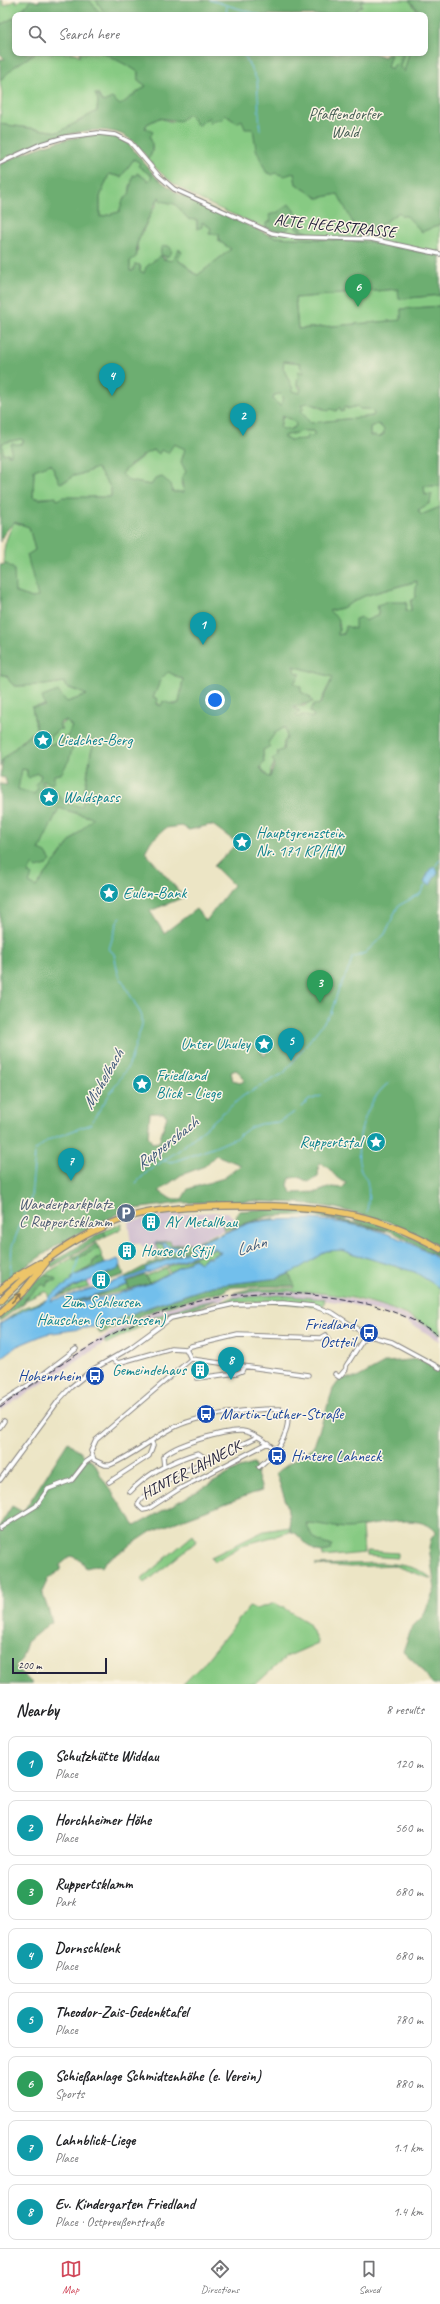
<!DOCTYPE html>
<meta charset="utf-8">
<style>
body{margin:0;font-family:Caveat,sans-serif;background:#f6f6f6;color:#202124}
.scale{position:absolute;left:12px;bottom:10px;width:95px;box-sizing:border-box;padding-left:4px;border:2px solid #22223b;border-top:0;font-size:11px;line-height:14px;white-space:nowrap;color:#22223b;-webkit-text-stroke:3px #fcf5e5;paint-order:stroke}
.you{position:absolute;left:215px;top:700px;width:14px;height:14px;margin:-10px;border:3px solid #fff;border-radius:50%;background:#1a73e8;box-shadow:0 0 0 6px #1a73e833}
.badge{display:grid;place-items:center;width:26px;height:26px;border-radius:50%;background:#d1495b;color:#fff;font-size:13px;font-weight:700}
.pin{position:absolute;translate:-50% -33px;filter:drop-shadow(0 1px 2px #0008)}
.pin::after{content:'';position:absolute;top:21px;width:14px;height:12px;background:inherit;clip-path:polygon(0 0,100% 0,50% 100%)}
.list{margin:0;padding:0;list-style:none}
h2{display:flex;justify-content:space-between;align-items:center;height:52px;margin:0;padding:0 16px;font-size:17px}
h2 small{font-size:13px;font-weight:400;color:#757577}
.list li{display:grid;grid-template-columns:26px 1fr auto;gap:12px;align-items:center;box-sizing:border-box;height:56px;margin:0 8px 8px;padding:0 8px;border:1px solid #e0e0e0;border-radius:8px}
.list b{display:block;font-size:15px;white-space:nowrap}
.list p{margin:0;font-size:13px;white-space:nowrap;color:#757577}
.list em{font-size:13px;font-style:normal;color:#757577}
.icon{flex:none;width:22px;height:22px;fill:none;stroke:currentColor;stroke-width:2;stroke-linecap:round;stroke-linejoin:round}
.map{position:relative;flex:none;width:440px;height:1684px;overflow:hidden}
.search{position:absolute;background:#fff;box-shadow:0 2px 6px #0003;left:12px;right:12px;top:12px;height:44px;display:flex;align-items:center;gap:10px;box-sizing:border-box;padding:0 14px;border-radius:8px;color:#757577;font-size:15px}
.sheet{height:564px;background:#fff}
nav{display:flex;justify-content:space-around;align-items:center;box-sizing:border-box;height:56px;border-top:1px solid #e0e0e0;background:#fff;font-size:11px;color:#757577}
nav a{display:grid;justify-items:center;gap:2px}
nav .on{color:#d1495b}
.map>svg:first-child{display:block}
.built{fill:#f2cfe1}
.industrial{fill:#cfbdcf}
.green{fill:#87ca83;stroke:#54765f}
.forest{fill:#6dae71;stroke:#486856;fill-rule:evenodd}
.water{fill:#72bfec;stroke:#4a7094;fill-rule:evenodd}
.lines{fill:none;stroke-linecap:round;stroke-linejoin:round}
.stream{stroke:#72bfec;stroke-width:1}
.street-casing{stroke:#878480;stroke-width:5.5}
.primary-casing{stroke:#878480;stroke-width:8}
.street{stroke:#fff;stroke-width:3.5}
.primary{stroke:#edc569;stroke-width:5.5}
.rail{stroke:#22223b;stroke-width:1;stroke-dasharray:6 3;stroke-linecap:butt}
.oneway{stroke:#887452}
.labels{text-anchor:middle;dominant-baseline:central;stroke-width:3;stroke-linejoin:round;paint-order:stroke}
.park-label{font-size:16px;fill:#455d54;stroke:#fcf5e5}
.street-label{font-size:16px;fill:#22223b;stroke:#fcf5e5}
.culture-label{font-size:16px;fill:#0d838f;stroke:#fcf5e5;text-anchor:start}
.service-label{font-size:16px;fill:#4e5e75;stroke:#fcf5e5;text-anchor:end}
.transit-label{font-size:16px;fill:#164399;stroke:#fcf5e5;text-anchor:end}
.water-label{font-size:17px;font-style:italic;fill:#3e5979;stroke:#fcf5e5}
</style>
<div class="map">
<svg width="440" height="1684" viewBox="0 0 440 1684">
<rect width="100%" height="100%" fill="#fcf5e5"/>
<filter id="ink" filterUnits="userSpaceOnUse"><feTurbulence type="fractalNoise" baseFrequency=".025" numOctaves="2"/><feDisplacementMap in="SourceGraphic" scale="8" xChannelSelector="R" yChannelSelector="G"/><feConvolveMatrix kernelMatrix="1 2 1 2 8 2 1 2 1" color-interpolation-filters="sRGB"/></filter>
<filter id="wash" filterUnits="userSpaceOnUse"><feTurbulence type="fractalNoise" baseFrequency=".012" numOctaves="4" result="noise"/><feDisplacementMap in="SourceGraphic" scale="16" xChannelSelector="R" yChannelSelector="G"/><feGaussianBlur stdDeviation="0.9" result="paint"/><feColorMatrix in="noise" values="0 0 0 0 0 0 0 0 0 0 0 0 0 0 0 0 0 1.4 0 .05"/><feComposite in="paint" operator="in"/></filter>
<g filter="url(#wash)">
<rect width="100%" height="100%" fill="#ece5c5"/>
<path class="built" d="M106,1274l2,6 -19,7 -2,-6z"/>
<path class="industrial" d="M214,1212h13l8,7 -7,5 -6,-2 2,8 -69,27 -5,-11 -8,1 -1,-3h-10l-3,-22 35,-7z
M280,1290l52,5 54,12 45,21 9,6v7l-40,-23 -53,-15 -68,-8 -49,3 4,-5z
M231,1293l-6,6 -53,13 -54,22 -118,77v-5l81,-56 34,-20 35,-17 51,-15z"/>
<path class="green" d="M0,0h2l2,6 12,-6 1,3 3,-3h11l-19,19 -12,6z
M89,0h7l10,15h-4z
M365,0h44l9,12 -2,3 -5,-4 -61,4 1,-3 3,1 7,-11z
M35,53h41l4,4 -1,-4h26c10,7 22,11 33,19v8l8,6 -26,20 -17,-3 -5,-9h-3l3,6 -1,11 -38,21 -59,-8 2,-30 -2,-13 14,-14z
M391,53h9l-2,11 -6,5 -5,-2z
M404,53h5l-5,19 -4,-5z
M189,114l14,7 6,-4 5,3 10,-6 8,6 10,-1 12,10c0,12 6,35 14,42l26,2 2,11 22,14 20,-4 31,33h9l21,-15 8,4 15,16 18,-8v32l-14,-4 -73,-12 -79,-3 -7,-8c-42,-19 -90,-33 -119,-70 9,-9 2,-21 -3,-31l2,-4 12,-6 13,4z
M134,159l6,4 -1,3 13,10 -3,5 -12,-8 -7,13 -1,10 -6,4 -4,12 -19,5v-20l9,-23 12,3z
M159,196l2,5 14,3 15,16 4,-2 3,2v9l5,-7 9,6 -2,6 10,-1v8l12,8 -33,26c-8,-2 -10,-11 -18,-13l-2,-3 1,-9 -7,11h-4l-7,-6 -17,18 -4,-2 1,-4 -5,-3 -3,7h-3v-10l8,-11 -1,-6 15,-33 4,-5z
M399,289l1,10 40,-4v11l-39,3 1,11 -104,9 -3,-31z
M283,361l18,2 3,10h-5l-2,11 5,8 -2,1 -9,-2 2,-2 -10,-21z
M280,394l3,3 -2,9 -8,-6 1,-5z
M306,402l17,7 18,-2 3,4 -2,-3 5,-1v2l10,-3 3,3h10l4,3 -1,4 -64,7 -9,-13 1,-5z
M283,416l8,3 5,5 -1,3 -6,3 -9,-2z
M378,424l6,5v5l-6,4 -8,-2v-9z
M303,431h11v5c-9,4 -21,6 -30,2v-2z
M21,439l3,2 -12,9v5h-4v-2l-5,1 -1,-11z
M174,443l11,6 1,23 -5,11 3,9h-11l-4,-8 -7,-7 -8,4 -3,4 -22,-4 -7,-7c8,-10 18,-14 26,-23l13,-1z
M51,463l9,19 15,-9 4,2 18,-7 14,20v9h-19l-36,4v-3c-8,-2 -15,2 -23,-1l1,-27z
M424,486h16v21l-19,8 -3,-5 12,-7 1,-9 -6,1z
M14,522l15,5 6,23 -7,5 11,42 -7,1 -17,-6c-15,-29 -15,-42 -1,-70z
M418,581l-3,16 -4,4v9l-5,1 1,-8 -42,18 -10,9 -17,5 2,-11 -11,-13 13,-3 22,-12z
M293,666l40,11 -21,41 -9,-3 -5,3 -2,-3 4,-4 -7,-4 12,-1 5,-9 -9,-5 -7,-9 1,-11z
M168,671l10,7 5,1 -4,24 -18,3 -8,-8 8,-19z
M0,674l7,2 3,6 5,4 30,-1 19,-3 2,5 22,8 -21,7 -35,5 4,21 5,3 -4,5 -5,-4 -29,27 -3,8z
M66,721l6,6 -3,8 -6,5h4l-23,6 -1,-4h5l3,-6 8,-7h4l-4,-3z
M285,727l2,11 -3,4 -1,8 -5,5 -7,15 -1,7h-2l-8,-10 4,-5 -1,-12 12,-17z
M95,740l-4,12 -9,55 -18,-5 -11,-10 -9,-1v-11c18,-8 22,-16 28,-34h-7z
M22,769l5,1v3h10l4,2 -4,16 -3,3 -17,-5z
M59,808l34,10 -24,25 -33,44 -7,-4 -1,-10z
M275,1218l-1,2 -24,3 -30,11 30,-12z
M122,1224l-1,5 -15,7 -2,-5z
M217,1234l-29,18 -23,10 -1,-3 21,-7 7,-8z
M170,1241l1,4 20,-2 -6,8 -21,7 -2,-3 -6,5 -1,-3 6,-3 -5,-10h7l2,7 20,-3 -1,-3 -14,2 -14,-5z
M99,1248l3,8 -9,5 -1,5 -19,10 -3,6 -21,16 -2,-6h-3l-20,9 16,-16 12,-4 1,-3 -8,-4 27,-16 2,2z
M214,1249l6,3 -11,5h-3l-6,6 -6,-5 -24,14 -3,-5z
M341,1250l74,22 25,16v46c-59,-41 -136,-47 -206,-41l16,-4 45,-1 -6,-14 37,-23z
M166,1268l2,5 -19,10 -3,-7z
M39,1269l-19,24 -20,17v-5l3,-3z
M87,1281l2,6 -33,10z
M128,1285l1,4c-13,5 -43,7 -52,15l-3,-2z
M279,1295l46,4 -2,8 -55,-6 -38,2 -42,8 38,-10 4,-3z
M46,1300l-46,24 23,-16z
M217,1300l-71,24 -40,20 -2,-3c35,-20 73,-34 113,-41z
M306,1523c19,0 37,5 56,3l2,27 -41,4 -1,-6h6l-1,-6c-14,-5 -15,-8 -21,-22z
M290,1527v5l-47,13 -29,17 -3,-5 53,-26z
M193,1535l4,6 -52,42 -4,-4z
M367,1551l31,2v5l-31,-2z
M381,1563c16,1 38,3 51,16l-40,-14 -41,2 -36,-2z
M275,1603l32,19 11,21 -32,14 -30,27h-73l20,-20 46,-57 7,2z"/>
<path class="forest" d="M31,0l8,2v-2h50l13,15h-85z
M96,0h269l-4,2 1,4 -3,1 -5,6 -3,-1 -1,3h-244z
M409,0h31v224l-18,8 -15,-16h-5l-3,-4 -21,15h-9l-11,6 -20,-39 -20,4 -22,-14 -2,-11 -10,3 -9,-3 -2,2 -7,-3 -10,-23 -3,-20h-8l-3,-9 -5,3 -12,-9 -3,6h-8l-4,4 -1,-7 -11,9 -9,-12 -10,7 -20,-3 -12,6 -2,4 8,4 -3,5c3,7 3,16 -2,22 -8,-10 -15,-20 -27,-25 -35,-13 -90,12 -121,27v-37l59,8 38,-21 1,-11 -3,-6h2l6,8 9,-4 8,7 26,-19 -8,-6v-8c-11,-8 -24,-12 -33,-19h268l12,4 2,-4h4l-4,14 5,2 2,-4 4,-1 2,-11h4l-4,14 4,5 5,-19h16v-38h-9l2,-5z
M411,11l3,4h-41z
M15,17v36h20l-21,14 -14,14v-22h5l-5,-5v-29z
M98,134l20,3 8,4 31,37 20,15 97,44 97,5 69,14v39l-41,4 -1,-10 -103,9 3,31 103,-9v-11l39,-3v180h-16l1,9 7,-1 -2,9 -12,7 3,5 19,-8v740l-50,-25 -55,-14 -35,-5 -47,-2 -73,2 -54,7 -67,34 -59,40v-500l7,1 -2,-7 -5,-1 3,-18 30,-27 4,4 4,-5 -5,-3 -4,-21 13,-1 -3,-9 16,-6 9,11 20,-7 -22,-9 -1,-4 -19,3 -30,1 -5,-4 -3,-6 -7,-2v-109l7,-1 7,5 1,23 17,6 6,-1 -11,-42 8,-5 -6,-23 -15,-5 -11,13 -3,7v-378c37,-17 58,-25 98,-30zM134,159l6,4 -2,3 14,10 -3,5 -12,-8 -1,3 -3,-1 -4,20 -6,5 -4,12 -19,5v-20l9,-23 12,3zM159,197l2,4 14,3 13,15 9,1v9l5,-2v-5l9,6 -2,6h10v7l12,8 -33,26c-8,-2 -10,-11 -18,-13l-2,-3 4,-7 -3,-3 -7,12 -9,-2 -2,-4 -15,12 -2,6 -4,-2v-6l-5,-1 -2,7h-3v-10l6,-4c1,-5 0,-9 1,-13 0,-3 19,-42 22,-47zM284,361l17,2 -1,3 4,7 -6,-2 -1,13 4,3 -1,6 -9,-2 2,-2 -10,-21zM280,394l3,3 -2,9 -8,-6 1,-5zM306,403l13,3 9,5 3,-2 5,2 4,-4 1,5 3,-1 -1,-3 4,-1v2l10,-3 3,3h9l5,4 -1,3 -63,7 -9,-13 3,-2 -3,-3zM282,416l9,3 5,5 -1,3 -6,3 -9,-2zM378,424l6,5v5l-6,4 -2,-2h-6v-9zM303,431h11v5l-7,-1v4l-18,1 -5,-2v-2zM21,439l3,2 -3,3h-10v11h-3v-2l-5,1 -1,-11zM174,444l11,5 -4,13 5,10 -5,6 3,14h-11l-2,-8 -9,-7 -7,2 -4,6 -22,-4 -7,-7c5,-7 24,-23 32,-24l5,4 2,-4 7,3zM51,464l9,19 9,-3 5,-6 1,2 22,-8 14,20v9h-49l-5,3 -1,-3 -16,2 -7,-2 1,-27zM417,581l-2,16 -4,4v10h-5l1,-9h-21l-9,3 2,10 -14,6 -4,-4 -6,2v10l-9,-3 -2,8 -6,1 1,-16 -10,-8 13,-3 22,-12zM293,666l40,11 -12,26 -3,2 -4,-1 -4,7 4,5 -2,2 -9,-3 -5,2 -2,-2 4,-3 -7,-5 20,-5 -3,-5 -9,-5v-5l-7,-4 7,-9 -6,-2zM168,672l15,7 -4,24 -5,2 -11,-4 -2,5 -4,-2 1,-5 -5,-1 8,-19zM66,721l6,5 -5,11 -7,-1 3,4h4l-23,6v-3l6,-3 1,-4 8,-7 4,1 -4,-4 2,-4zM285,727l2,11 -3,4 -1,8 -6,2 1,3 -6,4 3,5 -5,13h-2l-8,-9 4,-6 -1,-12 8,-4 -3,-3 7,-10zM95,740l-4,12 -9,55 -18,-5 -7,-9 -13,-2 2,-4 -4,-4 2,-3 7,4 3,-2v-7l7,-1 8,-14 4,-14h-6zM22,769l5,1v6l2,2 8,-5 4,2 -2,6 -4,3 3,4 -4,6 -16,-5zM59,808l34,10 -24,25 -33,44 -7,-4 3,-7 -4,-3 5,-9 4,4 10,-3 4,-4 -5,-8 -7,-3zM210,825l4,1 23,17 -23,23 19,19 -27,36 -10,-12 -32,24 -14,-22 34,-14 -39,-45 6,-11 15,-13 16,-2 7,4zM269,1040l-3,5v10l-3,1v-4l-3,1 2,-12zM236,1070l6,5 2,6 -4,2 -7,-2 -2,-9zM150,1113h13l4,3 -8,26 -7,1 -4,-7zM216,1155l25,10 -17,13 -36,11 -6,10h-11l-12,-8 22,-16 24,-9zM319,1163c15,5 12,14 27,20l-3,5 -12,-1 -14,5 -26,1 -3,-8 2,-7 9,-1 9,5 10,-5z
M289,204l7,9 1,8h-7l-2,4 1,3 -5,4 -5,-3 -1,2 -12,-4v-4l5,-2 -2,-6 9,-3z
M298,224l4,2 -1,3 8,4 -2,2 -9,-1 2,-3 -5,-4z
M160.5 251a5.5 5.5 0 1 1 11 0a5.5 5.5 0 1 1-11 0Z
M264,1209h39l44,6 -1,5 -44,-5 -33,1 -45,14 -3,-9 7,3 6,-3 5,-10z
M355,1216l38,12 47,24v6l-47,-26 -39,-11z
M323,1218c21,3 42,6 63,13z
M104,1231l2,5 -54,31 -3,-3z
M97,1243l2,5 -25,12 -2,-2z
M102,1256l3,8 -23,8 10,-6 1,-4z
M163,1259l1,3 -18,6v3l-20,8 -1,-2 22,-12z
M121,1266l3,9 -16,5 -2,-6z
M45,1274l11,4 1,3h-9l-2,6 -3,-3 -18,15v3l-25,19v-5l34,-34z
M289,1274l6,12 -61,1 -6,1 -4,4 -21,4 -54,16 -49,22 -4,-8 116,-40 66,-8z
M145,1275l4,8 -20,6 -2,-7z
M421,1359l19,11v314h-8l-9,-14 -20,-19 9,-24 11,-11 12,-27 -6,-42 2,-8 5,-7c-16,-22 -66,-4 -90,-4 -13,0 -26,-5 -40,-5 5,14 11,21 26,22l-1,5c-23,8 -25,-14 -40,-18l-4,-27 -11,-32 38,-27 19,-57 8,-11h16l29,-16z
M68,1442l27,22 6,12 34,50 104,-58 15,-4 8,26 -110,41 -47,31 -3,5 -4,-2 -12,3 -5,-8 -10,-4 -11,9v5l-12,9 -6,13 10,29 -25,21 -6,19 -6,6 18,17h-33v-159l12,-19 11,6z"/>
<path class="water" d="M435,867l3,5 -8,13 -6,-3 6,-13z
M312,1219c53,6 82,12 128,41v28l-25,-16 -74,-22 -15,1 -31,20 -17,7 -66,8 -60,20 -52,20 -54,8 -29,12 -17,13v-35l24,-14 20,-8 8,-8 18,-12 3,-6 45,-17 3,5 -2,5 -46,18 -21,12 -1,2 82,-25 13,-5 -1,-3 3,-1 40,-15 5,-7 57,-22 18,-3zM214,1248l7,4 -11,6h-4l-6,5 -6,-4 -43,24 -36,12 -33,6 -4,4 -6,-3 55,-17 -1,-4z
M154,1243h11l5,4h16l-10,4h-11l-2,-7z"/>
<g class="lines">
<path class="stream" d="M210,0l50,15
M226,15l1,-9
M243,53l14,27 3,50
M435,867l5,-8
M302,1107l7,-7 12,-4
M92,1121l37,-56 13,-40v-9l-24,-43 -4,-19 -5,-5 9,-29 3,-3
M35,1151l13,-11 43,-16
M164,1161l8,1 41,-14 23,-10 13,-10 11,-4 18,-2 17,-10
M136,1183l12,-12 30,-20 65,-55 41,-23 47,-60 7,-22 12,-25 2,-8 13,-5 20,-19 13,-28 22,-12 7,-12
M367,1212c1,-10 3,-21 0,-31 -1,-4 -5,-7 -6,-10 -9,-27 6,-74 29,-89
M10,1275l2,-29 19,-48 4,-44
M74,1275l5,-18"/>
</g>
</g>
<g filter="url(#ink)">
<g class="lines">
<defs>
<path id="street" d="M0,163l41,-19 24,-7 33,-4 18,2 14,7 29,34 15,13 98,44 23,4 76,2 69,15
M186,1349l5,-3 47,-11 83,3 5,-3 3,7
M112,1359l6,4 53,-15 15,1 5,10 -95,81 -5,11 3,9 11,5h5c22,-9 40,-25 61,-36 28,-15 78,-20 109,-20l8,8c0,22 -13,36 -29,50
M191,1359l117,16
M335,1374l4,3 7,-8v-3l20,-31
M197,1378l40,-5 5,-2 2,-5
M0,1403l33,-21 43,-33
M0,1427l4,-6
M257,1437c-19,10 -117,50 -119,68l5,5 5,-1 31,-20 89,-46
M164,1466l-1,-9c9,-12 63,-27 79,-26 11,1 27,12 34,20
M0,1480l59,-80 12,-13 21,-17 38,-22 41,-30 63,-14 49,-1 30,3 20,7 33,22 26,7 48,26
M109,1482l40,-26 4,-11 -2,-4
M130,1492c17,-19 44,-32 68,-39l9,6
M0,1528l36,-22 12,-17 24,-9 14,-18 6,-4"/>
<path id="primary" d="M0,1290l14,-12 26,-15
M0,1301c33,-34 75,-65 120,-81 33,-12 69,-13 104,-14 79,-2 146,2 216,43
M0,1313l22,-20 24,-30"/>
</defs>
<use href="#street" class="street-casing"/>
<use href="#primary" class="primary-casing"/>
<use href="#street" class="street"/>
<use href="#primary" class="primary"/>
<path class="rail" d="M0,1408c101,-76 190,-129 321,-112 43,5 83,15 119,40"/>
</g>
<defs><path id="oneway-shaft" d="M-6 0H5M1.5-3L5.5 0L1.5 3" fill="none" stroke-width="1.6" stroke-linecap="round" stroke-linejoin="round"/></defs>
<use class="oneway" href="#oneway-shaft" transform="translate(16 1298) rotate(-45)"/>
</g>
<defs>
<symbol id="sight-disc" viewBox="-11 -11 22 22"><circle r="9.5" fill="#0f9aa8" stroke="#fcf5e5"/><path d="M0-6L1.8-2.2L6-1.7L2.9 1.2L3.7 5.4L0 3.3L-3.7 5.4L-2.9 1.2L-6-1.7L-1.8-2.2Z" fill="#fff"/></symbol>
<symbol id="parking-disc" viewBox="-11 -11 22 22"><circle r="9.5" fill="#5c6f8a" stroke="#fcf5e5"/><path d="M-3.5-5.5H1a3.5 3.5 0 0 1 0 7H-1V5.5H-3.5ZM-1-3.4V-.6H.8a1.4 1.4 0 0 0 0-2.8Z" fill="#fff"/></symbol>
<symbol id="building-disc" viewBox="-11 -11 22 22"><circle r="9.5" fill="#0f9aa8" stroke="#fcf5e5"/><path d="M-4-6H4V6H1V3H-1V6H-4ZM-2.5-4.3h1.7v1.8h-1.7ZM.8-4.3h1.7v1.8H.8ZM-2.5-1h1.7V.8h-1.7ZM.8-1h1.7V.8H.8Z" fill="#fff"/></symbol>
<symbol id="bus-disc" viewBox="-11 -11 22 22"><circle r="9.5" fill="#1a4fb4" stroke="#fcf5e5"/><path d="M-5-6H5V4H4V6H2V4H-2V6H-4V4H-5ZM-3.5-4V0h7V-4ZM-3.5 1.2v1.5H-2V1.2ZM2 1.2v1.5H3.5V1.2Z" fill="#fff"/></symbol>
</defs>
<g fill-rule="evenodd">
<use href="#sight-disc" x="32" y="729" width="22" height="22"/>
<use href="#sight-disc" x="38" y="786" width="22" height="22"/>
<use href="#sight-disc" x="231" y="831" width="22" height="22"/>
<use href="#sight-disc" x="98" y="882" width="22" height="22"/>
<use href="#sight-disc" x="253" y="1033" width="22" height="22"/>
<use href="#sight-disc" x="131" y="1073" width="22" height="22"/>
<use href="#sight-disc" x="365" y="1131" width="22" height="22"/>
<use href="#parking-disc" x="115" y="1202" width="22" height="22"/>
<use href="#building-disc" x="140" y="1211" width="22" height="22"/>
<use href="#building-disc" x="116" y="1240" width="22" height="22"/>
<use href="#building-disc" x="90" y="1269" width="22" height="22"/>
<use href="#bus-disc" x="358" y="1322" width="22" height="22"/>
<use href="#building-disc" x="189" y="1359" width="22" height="22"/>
<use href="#bus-disc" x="84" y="1365" width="22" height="22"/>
<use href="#bus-disc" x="195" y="1403" width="22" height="22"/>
<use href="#bus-disc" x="266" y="1445" width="22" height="22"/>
</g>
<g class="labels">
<g class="park-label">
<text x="345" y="114">Pfaffendorfer<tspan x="345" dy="18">Wald</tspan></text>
</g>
<g class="street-label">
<text transform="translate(335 226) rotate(6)">ALTE HEERSTRASSE</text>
<text transform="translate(191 1470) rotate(-27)">HINTER LAHNECK</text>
</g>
<g class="culture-label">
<text x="57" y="740">Liedches-Berg</text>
<text x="63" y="797">Waldspass</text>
<text x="256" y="833">Hauptgrenzstein<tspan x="256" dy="18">Nr. 171 KP/HN</tspan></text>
<text x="123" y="893">Eulen-Bank</text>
<text x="250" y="1044" text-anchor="end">Unter Uhuley</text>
<text x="156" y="1075">Friedland<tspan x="156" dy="18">Blick - Liege</tspan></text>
<text x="362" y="1142" text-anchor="end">Ruppertstal</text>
<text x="165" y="1222">AY Metallbau</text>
<text x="141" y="1251">House of Stijl</text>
<text x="101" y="1302" text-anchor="middle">Zum Schleusen<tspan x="101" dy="18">Häuschen (geschlossen)</tspan></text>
<text x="186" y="1370" text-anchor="end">Gemeindehaus</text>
</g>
<g class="service-label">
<text x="112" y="1204">Wanderparkplatz<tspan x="112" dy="18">C Ruppertsklamm</tspan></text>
</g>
<g class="transit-label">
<text x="355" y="1324">Friedland<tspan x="355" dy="18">Ostteil</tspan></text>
<text x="81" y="1376">Hohenrhein</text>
<text x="220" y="1414" text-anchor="start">Martin-Luther-Straße</text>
<text x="291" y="1456" text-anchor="start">Hintere Lahneck</text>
</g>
<g class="water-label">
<text transform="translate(103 1079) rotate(-60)">Michelbach</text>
<text transform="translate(167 1143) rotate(-38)">Ruppersbach</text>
<text transform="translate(251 1246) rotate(-17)">Lahn</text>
</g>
</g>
</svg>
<div class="scale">200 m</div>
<div class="you"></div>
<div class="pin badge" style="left:203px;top:645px;background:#0f9aa8">1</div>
<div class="pin badge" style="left:243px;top:436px;background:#0f9aa8">2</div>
<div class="pin badge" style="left:320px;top:1003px;background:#2e9e5b">3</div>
<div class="pin badge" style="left:112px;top:396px;background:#0f9aa8">4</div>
<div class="pin badge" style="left:291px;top:1061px;background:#0f9aa8">5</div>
<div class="pin badge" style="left:358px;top:307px;background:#2e9e5b">6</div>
<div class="pin badge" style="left:71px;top:1181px;background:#0f9aa8">7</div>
<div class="pin badge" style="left:231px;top:1380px;background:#0f9aa8">8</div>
<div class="search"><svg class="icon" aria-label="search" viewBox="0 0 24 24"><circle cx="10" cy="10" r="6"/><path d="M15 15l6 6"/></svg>Search here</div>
</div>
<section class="sheet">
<h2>Nearby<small>8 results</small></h2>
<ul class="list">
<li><span class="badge" style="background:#0f9aa8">1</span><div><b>Schutzhütte Widdau</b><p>Place</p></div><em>120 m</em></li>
<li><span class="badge" style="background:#0f9aa8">2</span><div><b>Horchheimer Höhe</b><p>Place</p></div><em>560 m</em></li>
<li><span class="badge" style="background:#2e9e5b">3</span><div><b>Ruppertsklamm</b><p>Park</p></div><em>680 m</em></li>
<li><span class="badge" style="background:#0f9aa8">4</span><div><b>Dornschlenk</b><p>Place</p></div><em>680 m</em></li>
<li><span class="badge" style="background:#0f9aa8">5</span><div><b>Theodor-Zais-Gedenktafel</b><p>Place</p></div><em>780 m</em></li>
<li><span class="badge" style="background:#2e9e5b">6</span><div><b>Schießanlage Schmidtenhöhe (e. Verein)</b><p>Sports</p></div><em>880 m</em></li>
<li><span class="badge" style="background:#0f9aa8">7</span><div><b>Lahnblick-Liege</b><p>Place</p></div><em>1.1 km</em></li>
<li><span class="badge" style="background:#0f9aa8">8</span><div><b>Ev. Kindergarten Friedland</b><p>Place · Ostpreußenstraße</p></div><em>1.4 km</em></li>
</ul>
</section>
<nav>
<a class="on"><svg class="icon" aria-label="map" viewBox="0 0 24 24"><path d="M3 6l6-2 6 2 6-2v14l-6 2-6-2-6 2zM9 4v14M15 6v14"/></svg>Map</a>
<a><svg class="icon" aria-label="directions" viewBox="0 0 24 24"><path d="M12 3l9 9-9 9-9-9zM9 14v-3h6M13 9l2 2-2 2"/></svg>Directions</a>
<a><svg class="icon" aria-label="saved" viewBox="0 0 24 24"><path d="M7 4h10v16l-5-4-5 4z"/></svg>Saved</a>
</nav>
